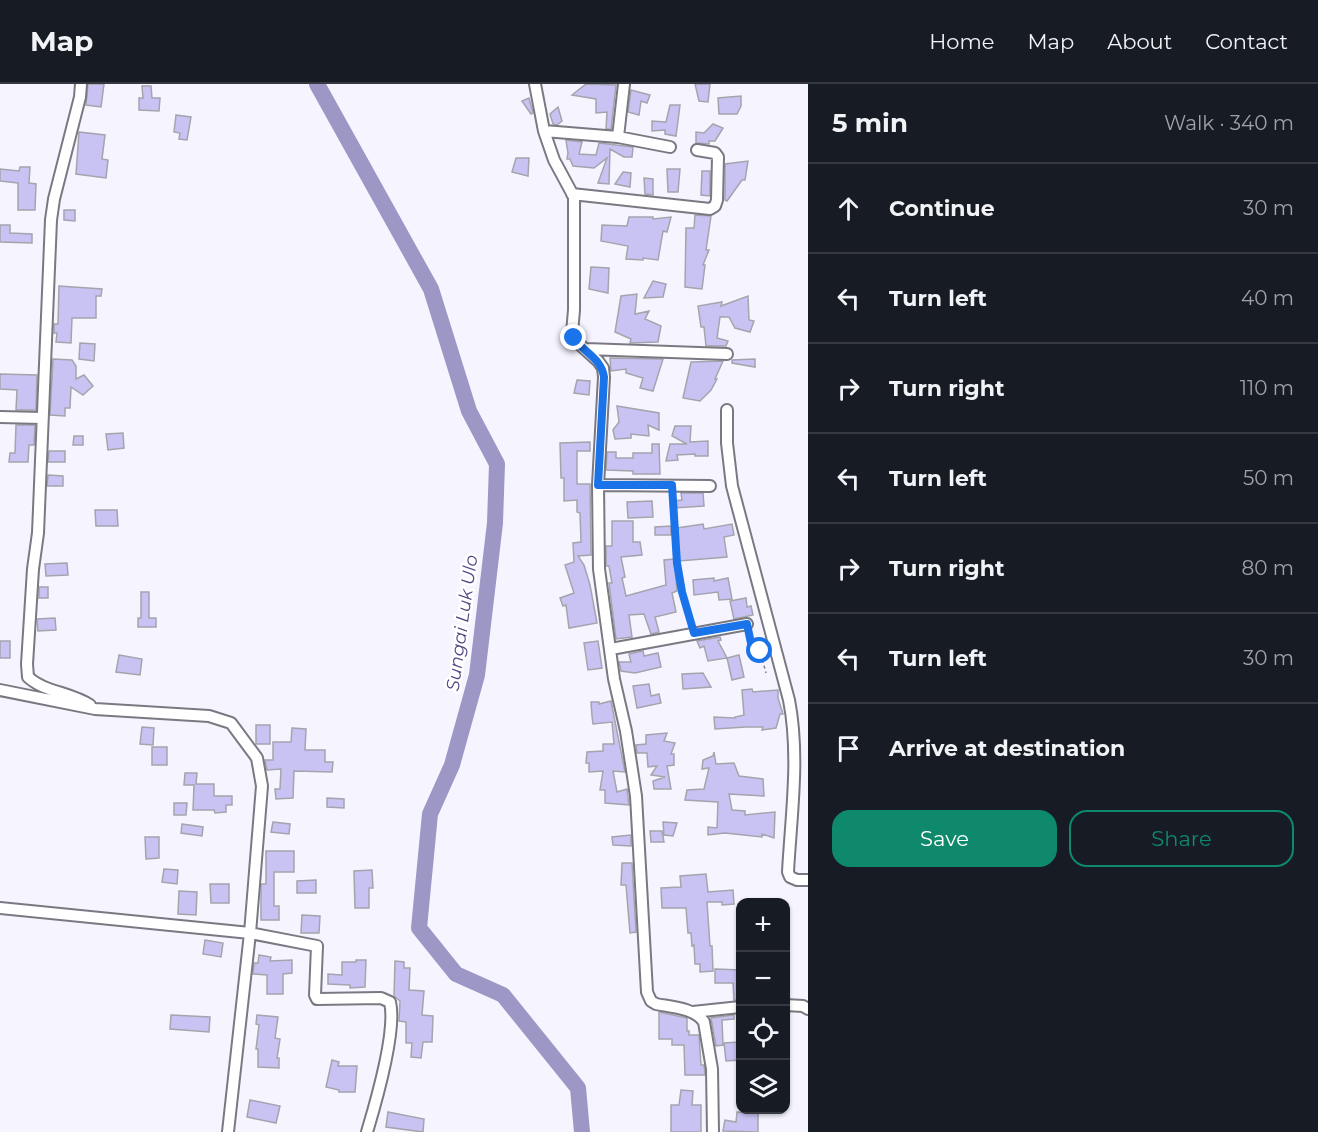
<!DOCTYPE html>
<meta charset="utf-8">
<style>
body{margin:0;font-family:Montserrat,sans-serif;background:#242831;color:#f1f3f6}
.controls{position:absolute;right:18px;bottom:18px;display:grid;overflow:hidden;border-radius:12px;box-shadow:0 2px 4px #0004}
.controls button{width:54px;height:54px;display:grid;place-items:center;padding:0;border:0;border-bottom:2px solid #363941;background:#171b24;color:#f1f3f6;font:30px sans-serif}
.stop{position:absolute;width:18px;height:18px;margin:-14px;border:4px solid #1a73e8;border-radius:50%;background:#fff}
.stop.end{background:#1a73e8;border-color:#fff;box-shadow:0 2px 6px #0008}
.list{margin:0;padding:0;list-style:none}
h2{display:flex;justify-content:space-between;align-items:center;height:78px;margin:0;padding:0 24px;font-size:26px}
h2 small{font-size:20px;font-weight:400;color:#9ea1a6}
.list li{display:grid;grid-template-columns:39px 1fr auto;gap:18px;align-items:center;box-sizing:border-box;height:90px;padding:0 24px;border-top:2px solid #363941}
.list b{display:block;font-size:22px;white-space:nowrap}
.list em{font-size:20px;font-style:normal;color:#9ea1a6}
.actions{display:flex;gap:12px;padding:18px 24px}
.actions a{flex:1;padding:14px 0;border:2px solid #0e896b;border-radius:18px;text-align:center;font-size:21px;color:#0e896b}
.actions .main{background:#0e896b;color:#fff}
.icon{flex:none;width:33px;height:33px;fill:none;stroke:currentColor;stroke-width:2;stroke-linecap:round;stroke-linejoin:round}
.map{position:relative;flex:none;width:808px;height:1048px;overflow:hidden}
header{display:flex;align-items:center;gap:36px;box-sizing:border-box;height:84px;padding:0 30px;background:#171b24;border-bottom:2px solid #363941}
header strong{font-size:28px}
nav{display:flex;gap:33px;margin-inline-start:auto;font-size:21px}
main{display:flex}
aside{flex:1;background:#171b24}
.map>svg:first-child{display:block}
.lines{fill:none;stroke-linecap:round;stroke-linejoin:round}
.river{stroke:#9d97c6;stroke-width:16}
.building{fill:#c9c3f4;stroke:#a4a4ad;stroke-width:1.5}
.street-casing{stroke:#7a7982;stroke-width:14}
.path{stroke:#7e7e84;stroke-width:1.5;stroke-dasharray:3 3;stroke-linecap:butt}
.street{stroke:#fff;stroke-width:10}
.route{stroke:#1a73e8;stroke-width:8}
.labels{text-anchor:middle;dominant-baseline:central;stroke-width:5;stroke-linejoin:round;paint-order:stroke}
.water-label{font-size:18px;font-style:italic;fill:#524784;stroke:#fff}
</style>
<header>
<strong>Map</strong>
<nav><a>Home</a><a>Map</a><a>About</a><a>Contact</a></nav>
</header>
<main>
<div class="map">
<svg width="808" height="1048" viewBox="0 0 808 1048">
<rect width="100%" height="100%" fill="#f6f5ff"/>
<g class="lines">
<path class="river" d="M317,0l114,205 38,122 28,53 -2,59 -18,152 -25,90 -22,49 -11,114 37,46 47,21 75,93 4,44"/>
</g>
<path class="building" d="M88,0h16l-3,23 -15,-2z
M586,0l30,1 -5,44h-5l1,-17 -11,1v-14l-24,-4z
M695,0h15l-2,18 -9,-1z
M142,2h9l1,12h8l-1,13 -20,-1v-12h4z
M631,6l19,5 -3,8 -6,-2 -2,14 -11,-3z
M741,12v10l-4,8h-18l-1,-16z
M529,14l4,15 -2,1 -9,-13z
M670,21h10l-4,31 -11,-2v-4l-13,1v-10l14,1z
M558,23l4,14 -5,4 -4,-1 -3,-10z
M176,31l15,2 -4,23 -8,-1 1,-6 -6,-1z
M713,40l10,4 -8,13h-6v3l-13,-1v-11l8,1z
M79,48l26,3 -3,24 6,1 -2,18 -30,-4z
M566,56l16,2 -3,12 17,1 3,-12 34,4 -1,10h-8l-14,-8 -1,35 -11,-1 9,-25 -13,10 -21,-2 -3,-7h-3l1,-6z
M516,74h13l-1,18 -16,-4z
M748,77l-3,19h-3l-15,21 -2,-1v-36z
M20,83h10l-1,16 7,1 -1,26h-17v-27l-18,-2v-12l19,2z
M667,85h13l-2,23h-10z
M702,87h8v25l-9,-1z
M623,88l8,1 -1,14 -15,-3z
M644,94l9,1v16l-8,-1z
M64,126h11v11l-11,-1z
M695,131l16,1 -5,34h3l-6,15h2l-3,24 -17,-2 1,-59h8z
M629,133h24v2l18,-2 -4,15 -4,-1 -5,29 -15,-2v2l-17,-1 2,-13 -27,-5 1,-16 25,1z
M0,141h10v8l22,1v9l-32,-1z
M591,183l18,1 -1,25 -19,-4z
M653,197l13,3 -3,13 -19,1z
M59,202l43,3 -1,7h-5v22h-24l-1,25 -15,-1 1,-9h-3v-9h4z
M637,210l-2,20 14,-3 -4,8 16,7 -3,16 -28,1 1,-4 -16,-7 6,-36z
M748,212l1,24 5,1 -4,11 -15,-4 -6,-11h-9l-3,21 11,3 -2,5h-20l-2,-19h-3l-3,-21 24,-4 -1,4z
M80,259l15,1 -1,17 -15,-2z
M610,274l53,1 -10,32 -13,-3 3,-10 -17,-5v-4l-15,2z
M53,275l19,1 4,6v13l8,-4 9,11 -10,9 -12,-8 -1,21h-5v8l-15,-1z
M755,275v8l-23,-4v-3z
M723,277l-8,18h2l-6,11 -11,11 -17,-3 8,-36z
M0,290l37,1 -1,35h-20l1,-20 -17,-1z
M577,296l13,1 -1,14 -15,-2z
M617,322l42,7v17l-11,-5 1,11 -18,-2v4l-16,1 -2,-9 6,-8z
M16,341h19l-1,20h-5l-1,17h-19l1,-9h5z
M675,342h16l-1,16 18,-1v15h-13v-2l-18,1 1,5 -12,1 4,-17h17l-15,-8z
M123,349l1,15 -16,2 -2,-16z
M74,352h9v9h-10z
M590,358v9h-13v33h13l1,71 -13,1 6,9 6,20 7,38 -28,5 -3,-23 -3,1 -3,-8 14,-5 -9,-28 9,-3 -1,-19 8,-1 -1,-29 -3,-1v-12l-13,1v-23h-3l-1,-35z
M652,360h7l1,30h-27v-3l-27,-1 1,-18h9v6h17v-5h19z
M49,367h16v11h-17z
M48,391l15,1v10h-16z
M681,409h22l1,13 -30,2v-7l8,-1z
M652,417l1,16 -25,1 -1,-16z
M95,426h22l1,16h-22z
M612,437h21v21h7l2,13 -21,2 4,20 -3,1 4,18 40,-11 -2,-25 10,-1 3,32 -5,2 4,19 -21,5 4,15 -8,2 -7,-20 -15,1 3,22 -16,2 -7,-56h3l-3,-17h-3v-20h6z
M703,440l1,5 28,-5 2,11 -10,2 3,20 -48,4 -2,-33z
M671,442v9h-16v-8z
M67,479l1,12 -22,1 -1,-12z
M714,494v3l14,-3 4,21 -13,1 -1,-8 -24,3 -1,-15z
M39,503h9v11h-9z
M141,508h8v26h7v9h-18v-9h3z
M746,514l1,9 4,-1 2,9 -19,4 -4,-18z
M55,534l1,12 -18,1 -1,-12z
M720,553l1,3 -3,1 9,17 -19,3 -4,-15 -4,2 -3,-7z
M0,557h10v17h-10z
M598,557l4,27 -14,2 -4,-27z
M643,567l1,5 14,-3 3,14 -26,6 -14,-2 -2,-9h12l-2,-8z
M119,571l23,4 -2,16 -24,-3z
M739,571l5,22 -12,3 -5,-22z
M703,589l8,14 -28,2 -1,-15z
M649,600l2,12 8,-2 2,9 -24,5 -4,-22z
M752,605l1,3 25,-2v8l5,16h-3l-4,14 -14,2 1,-3h-17l-31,2 -1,-12 21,1v-1l9,-2 -2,-25z
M611,617l14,71 -12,-1 4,21 10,-3 2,16 -24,-2v-13h-5l3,-19 -14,1v-9h-3l1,-11 16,-1v-7h11l-2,-22 -19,2 -1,-8 -1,-14h8v2z
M256,641h14v19h-14z
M142,643l12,1 -1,17 -13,-1z
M292,644l14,1 -1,21h20v12h8l-1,10 -38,-1 -1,27 -17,1 -1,-10h5l1,-20 -14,1 -2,-10h8v-18h18z
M667,649l-3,8 11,2 -4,11h3v11l-7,1 4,23h-17l-1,-8 12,-4 -14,-2 6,-9 -9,1 -1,-14h-10l-1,-8 10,-1v-9z
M152,663h15v18h-15z
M714,668l2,12 18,-1 5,13 24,3 1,17 -35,-2 3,16 13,1v4l30,-3 -1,26 -12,-4v3l-37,-4 -17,2v-8l9,1 1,-26 -33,-2 2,-10 17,-1 5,-21 -7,1 1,-9 10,-4z
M185,689h12l-1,11h18v12h18v9h-6v7l-11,1 -1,-3h-21l1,-25h-10z
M327,714l17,1v9l-17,-1z
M174,719h13l-1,12h-12z
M273,738l17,2 -1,10 -18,-2z
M663,738l14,1 -4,13 -9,-1z
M182,740l21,3 -1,9 -21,-3z
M650,747h12l2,11h-13z
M631,751v11l-18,-1 -1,-8z
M145,753h14v21l-13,1z
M266,767h28v21h-20v34h5v14h-18v-36h5z
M622,779h10l4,69 -6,1 -4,-48h-5z
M164,785l14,1 -1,14 -15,-2z
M372,786l1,18h-4v20h-14l-1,-37z
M706,790l2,18 25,-2 1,14 -12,1v-3h-15l3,44h2l1,25 -13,1v-8h-5l-1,-19 -2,1 -1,-13h-3l-2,-25h-24l-1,-20 20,-1 -1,-11z
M316,796v13h-19v-12z
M210,800h19v19h-18z
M179,807l18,1 -1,23 -18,-1z
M302,831l18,1 -1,17h-18z
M205,856l18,3 -2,14 -18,-3z
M259,871l12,2 -1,4 22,-1v13l-9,1v20h-16v-19l-14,-1 1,-11h4z
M356,876h10l-1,27 -15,1v-3l-22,-1v-10l14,1v-13h14z
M395,877l9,1v6h6l-1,22 15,1 -2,24 11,1 -1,26h-9l-2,16 -10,-1 1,-14h-6v-21l-7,-1 1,-20 -6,-5z
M715,885l26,1v30h-7l-1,-17h-18z
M659,928l28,6v13h2v4h10l2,30h3l1,10h-20l-1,-30h-12v-6h-13z
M171,931l39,2 -1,15 -39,-3z
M257,931l21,2 -3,21 5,1 -3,19h2v10l-21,-1v-18h-2l3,-24 -3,-1z
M734,931v4l-12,1 1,25 -7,1 -5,-28z
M739,958l1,18 -14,1 -2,-18z
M332,976l7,2 -1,4h19l-2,26h-16v-2l-13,-3z
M681,1006l12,1 -1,14h9v27h-30v-27h8z
M250,1016l30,6 -4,17 -29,-6z
M388,1028l36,7 -1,13 -37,-5z
M737,1028l21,1v19l-35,-1 2,-11 11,2z"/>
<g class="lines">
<defs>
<path id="street" d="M81,0l-1,13 -26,102 -3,21 -13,313 -5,36 -6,95 1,13c16,15 42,15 62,28
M535,0l9,47 10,29 20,37v113l-2,23 5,9 21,19 5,7 1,9 -6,108 1,84 15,110 12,52 10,65 11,196 4,9 5,3c15,3 39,4 48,18l8,47 1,63
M544,47l74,6 52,10
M618,53l6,-53
M572,110l138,15 5,-3 2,-6 1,-43 -3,-4 -18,-3
M586,265l141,5
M727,326v33l5,43 57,214c11,56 2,116 -1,172l2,5 7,3h11
M0,333l42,1
M598,401l112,1
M611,565l136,-25
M0,606l95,19 114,7 22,7 26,35 5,28 -12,147 67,13 -2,49 2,4 64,-1 9,4c7,29 -14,100 -23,130
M0,824l250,25 -22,199
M786,921l17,1 5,3
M693,928l47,-5"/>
</defs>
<use href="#street" class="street-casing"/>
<path class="path" d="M673,411c2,44 6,86 18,129
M749,550l4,19 7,-2 6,22"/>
<use href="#street" class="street"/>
</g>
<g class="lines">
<path class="route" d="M574,254c10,15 27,20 30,39l-6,108h74l5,78 5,29 12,41 53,-9 6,29 7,-2"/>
</g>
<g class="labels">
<g class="water-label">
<text transform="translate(462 539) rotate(-82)">Sungai Luk Ulo</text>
</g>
</g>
</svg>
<div class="controls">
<button>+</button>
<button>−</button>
<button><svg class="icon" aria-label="locate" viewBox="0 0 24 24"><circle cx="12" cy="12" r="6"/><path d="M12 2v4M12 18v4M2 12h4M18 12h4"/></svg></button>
<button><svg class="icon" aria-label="layers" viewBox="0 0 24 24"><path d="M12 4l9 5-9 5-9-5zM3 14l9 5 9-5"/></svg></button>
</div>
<div class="stop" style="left:760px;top:567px"></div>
<div class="stop end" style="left:574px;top:254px"></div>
</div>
<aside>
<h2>5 min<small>Walk · 340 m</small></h2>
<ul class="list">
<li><svg class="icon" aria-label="ahead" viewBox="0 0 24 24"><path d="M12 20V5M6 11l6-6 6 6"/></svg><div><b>Continue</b></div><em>30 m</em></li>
<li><svg class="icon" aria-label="left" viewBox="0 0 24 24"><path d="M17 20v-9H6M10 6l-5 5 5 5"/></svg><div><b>Turn left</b></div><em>40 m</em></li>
<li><svg class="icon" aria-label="right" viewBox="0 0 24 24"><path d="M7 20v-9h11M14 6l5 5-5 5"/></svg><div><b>Turn right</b></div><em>110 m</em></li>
<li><svg class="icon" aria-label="left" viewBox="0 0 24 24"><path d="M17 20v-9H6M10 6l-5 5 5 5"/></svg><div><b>Turn left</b></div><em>50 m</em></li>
<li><svg class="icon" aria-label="right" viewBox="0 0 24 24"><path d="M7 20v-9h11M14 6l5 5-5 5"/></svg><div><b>Turn right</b></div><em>80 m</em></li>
<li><svg class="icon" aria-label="left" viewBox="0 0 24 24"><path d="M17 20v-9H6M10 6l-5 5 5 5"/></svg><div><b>Turn left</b></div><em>30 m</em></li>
<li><svg class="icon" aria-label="arrive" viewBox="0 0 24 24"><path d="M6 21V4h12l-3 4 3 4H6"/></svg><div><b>Arrive at destination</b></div></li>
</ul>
<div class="actions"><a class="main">Save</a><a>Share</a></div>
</aside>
</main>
